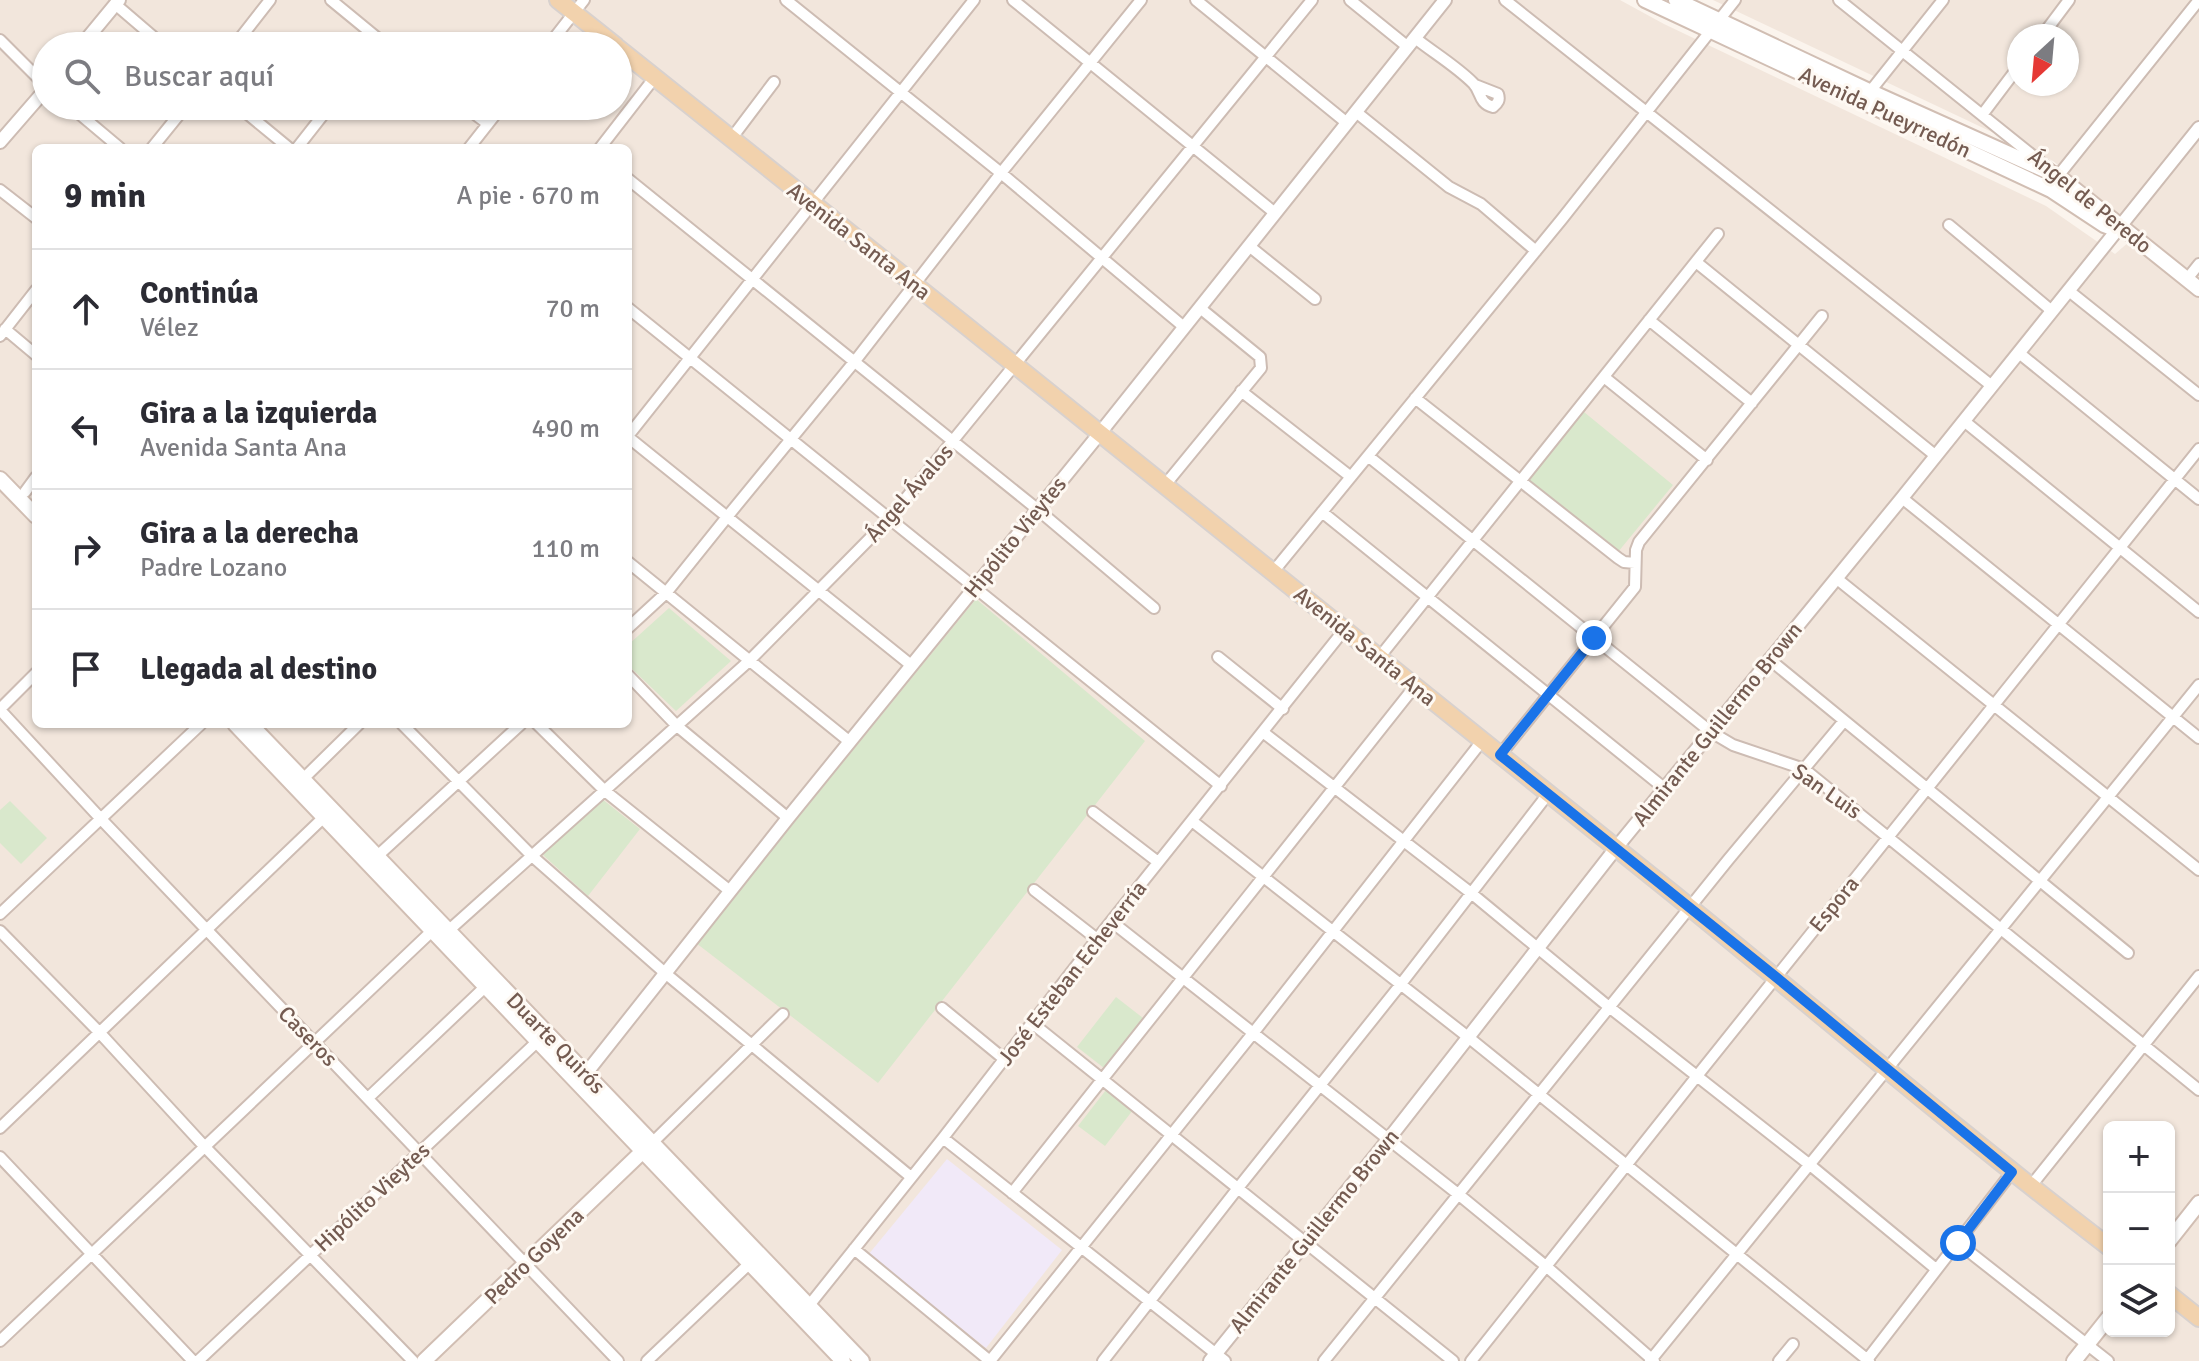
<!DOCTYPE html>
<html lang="es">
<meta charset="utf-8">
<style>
body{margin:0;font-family:Signika,sans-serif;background:#f7f7f7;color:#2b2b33}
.controls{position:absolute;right:24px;bottom:24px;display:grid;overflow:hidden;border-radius:12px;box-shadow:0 2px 6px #0004}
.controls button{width:72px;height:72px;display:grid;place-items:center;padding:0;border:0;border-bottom:2px solid #e1e1e2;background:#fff;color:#2b2b33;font:40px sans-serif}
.compass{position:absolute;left:2007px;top:24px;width:72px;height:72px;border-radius:50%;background:#fff;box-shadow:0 2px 6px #0004;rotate:206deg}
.stop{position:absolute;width:24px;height:24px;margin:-18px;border:6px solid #1a73e8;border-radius:50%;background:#fff}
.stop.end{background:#1a73e8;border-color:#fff;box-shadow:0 2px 8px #0008}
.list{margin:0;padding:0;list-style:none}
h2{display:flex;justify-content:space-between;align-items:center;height:104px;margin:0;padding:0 32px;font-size:34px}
h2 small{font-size:26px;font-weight:400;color:#7c7c81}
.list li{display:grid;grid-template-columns:52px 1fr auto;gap:24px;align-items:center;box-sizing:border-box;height:120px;padding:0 32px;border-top:2px solid #e1e1e2}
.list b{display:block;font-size:30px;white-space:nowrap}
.list p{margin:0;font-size:26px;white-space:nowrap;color:#7c7c81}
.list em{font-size:26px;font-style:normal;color:#7c7c81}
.icon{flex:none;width:44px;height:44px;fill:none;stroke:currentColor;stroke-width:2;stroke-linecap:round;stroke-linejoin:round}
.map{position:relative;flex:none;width:2199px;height:1361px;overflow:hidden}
.search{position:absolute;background:#fff;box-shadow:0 2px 6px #0004;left:32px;top:32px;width:600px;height:88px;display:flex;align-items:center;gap:20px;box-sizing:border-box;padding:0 28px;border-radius:44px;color:#7c7c81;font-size:30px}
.panel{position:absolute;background:#fff;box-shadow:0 2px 6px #0004;left:32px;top:144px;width:600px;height:584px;border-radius:12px}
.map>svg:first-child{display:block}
.residential{fill:#f2e6dc;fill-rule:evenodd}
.education{fill:#f1e9f8}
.green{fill:#d9e8cc}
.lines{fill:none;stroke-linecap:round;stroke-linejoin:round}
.minor-casing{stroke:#cdbcb3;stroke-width:14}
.tertiary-casing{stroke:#cdbcb3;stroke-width:16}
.secondary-casing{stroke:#d1beb3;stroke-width:18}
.primary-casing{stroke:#d8d1ce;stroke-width:20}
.minor{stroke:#fff;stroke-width:10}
.tertiary{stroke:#fff;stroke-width:12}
.secondary{stroke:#fff;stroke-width:14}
.primary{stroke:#f2d2ad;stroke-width:16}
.route{stroke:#1a73e8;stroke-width:10}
.labels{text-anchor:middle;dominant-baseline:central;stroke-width:6;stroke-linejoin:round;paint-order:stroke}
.street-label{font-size:22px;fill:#745b51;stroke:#fef9f3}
</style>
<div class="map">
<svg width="2199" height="1361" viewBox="0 0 2199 1361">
<rect width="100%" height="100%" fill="#fbf4ed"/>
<path class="residential" d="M0,0h1620l44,24 382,182 69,48 15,-13 69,57v1063h-2199zM46,46h572v60h-572zM36,148h592v576h-592zM2109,1127h60v204h-60z
M1713,0h486v278l-146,-117zM2019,36h48v48h-48z"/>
<path class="education" d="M947,1159l115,91 -76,98 -118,-93z"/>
<path class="green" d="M1584,412l89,73 -55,67 -90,-73z
M976,599l169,142 -267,342 -182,-140z
M669,608l62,53 -55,50 -48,-46v-20z
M602,799l38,30 -52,67 -45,-41z
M10,801l37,37 -26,26 -21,-21v-33z
M1116,997l27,21 -39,50 -27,-21z
M1106,1090l27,20 -28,36 -27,-20z"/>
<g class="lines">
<defs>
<path id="minor" d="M331,0l56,46
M786,0l215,173 183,154
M1013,0l262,213
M1196,0l151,123
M1350,0l58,47
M1505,0l487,386
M1839,0l219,176 141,-176
M115,4l49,42
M2042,36l27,-36
M1415,38c19,15 41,28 58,45 9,9 5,20 20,24 5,-4 7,-7 5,-13l-23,-9
M0,40l46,46
M234,46l36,-46
M548,46l36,-46
M1868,94l75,-94
M70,106l50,42
M238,106l51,42
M464,106l24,18
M1356,112l93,75 32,17 55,47
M1982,115l37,-49
M731,139l43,-57
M152,148l34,-42
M297,148l33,-42
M469,148l33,-42
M600,148l55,-71
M628,179l409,330 117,99
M0,190l36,28
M1949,225l103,86
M1249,246l66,53
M1696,262l240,194
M2187,279l12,-15
M2069,291l130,104
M628,308l593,478
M1649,320l103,83
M5,329l31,26
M0,336l36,-46
M2019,353l180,146
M1604,377l103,83
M1241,391l110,86
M1415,398l203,160 6,4 11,1
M1964,421l235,191
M628,436l346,-436
M628,437l283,228
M1368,456l343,276 22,13 71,24 395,321
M1165,485l96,-117 -1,-11 -60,-49
M25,492l11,-15
M1902,498l297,240
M1322,512l342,276
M628,562l222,180
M1273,572l289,-353 173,-219
M1836,578l363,292
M628,628l38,-35 61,-76 128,-156 146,-188 140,-173
M1218,657l65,52
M1378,659l340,-425
M1769,659l359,294
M628,675l49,51 111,92
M0,709l36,-36
M0,710l101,109 517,542
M402,724l130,132 133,117 246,204
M537,724l68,67 125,100
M1264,733l207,160 138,114 201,158 126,104
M1500,755l135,-168 1,-37 3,-8 183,-226
M303,779l56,-55
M1093,812l65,50
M1192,821l276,216 401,324
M373,860l148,-136
M1034,890l63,49
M0,914l201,-190
M1112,922l346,272 89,73 107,94
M0,931l99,101 105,114 209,215
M448,931l301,-270 140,-142 423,-519
M942,1008l62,51
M1032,1023l421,338
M368,1098l117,-111
M0,1128l323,-310
M943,1138l282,223
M652,1143l131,-129
M0,1157l193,204
M2030,1187l169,-211
M1012,1193l403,-507
M1958,1243l150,118
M854,1249l136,112
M807,1308l136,-170 154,-199 247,-309
M0,1341l432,-410
M198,1361l342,-322
M647,1361l103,-98
M990,1361l264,-329 228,-291
M1103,1361l135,-173 163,-204 147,-190
M1324,1361l404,-501 116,-139
M1471,1361l226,-285 502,-627
M1650,1361l549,-676
M1779,1361l14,-17
M1866,1361l146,-189"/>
<path id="tertiary" d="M81,46l38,-46
M0,142l46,-53
M580,1081l208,-263 312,-385 345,-433
M1210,1361l178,-221 228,-292 286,-350 297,-370"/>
<path id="secondary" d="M1645,0l406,190 53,35 8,3 9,-3
M1676,0l193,91 189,85 141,113
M0,479l36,37
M235,724l608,637
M250,724l612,637
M2169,1241l30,-38
M424,1361l219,-210
M2074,1361l35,-44"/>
<path id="primary" d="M558,0l58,46
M618,48c354,281 705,565 1058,848 144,117 285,238 433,351
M2169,1294l30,24"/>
</defs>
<use href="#minor" class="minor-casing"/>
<use href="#tertiary" class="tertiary-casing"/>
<use href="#secondary" class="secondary-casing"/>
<use href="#primary" class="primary-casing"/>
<use href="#minor" class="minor"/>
<use href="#tertiary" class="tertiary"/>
<use href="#secondary" class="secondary"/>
<use href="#primary" class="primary"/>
</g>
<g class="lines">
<path class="route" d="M1594,638l-94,117 276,222 236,195 -54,71"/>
</g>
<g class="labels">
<g class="street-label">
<text transform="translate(1885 112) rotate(25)">Avenida Pueyrredón</text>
<text transform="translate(2090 201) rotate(39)">Ángel de Peredo</text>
<text transform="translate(859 241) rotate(38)">Avenida Santa Ana</text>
<text transform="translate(909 493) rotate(-49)">Ángel Ávalos</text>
<text transform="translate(1015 537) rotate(-51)">Hipólito Vieytes</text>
<text transform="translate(1365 646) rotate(39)">Avenida Santa Ana</text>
<text transform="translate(1717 724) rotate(-51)">Almirante Guillermo Brown</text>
<text transform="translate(1827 791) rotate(35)">San Luis</text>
<text transform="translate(1834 904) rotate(-51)">Espora</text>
<text transform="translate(1072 973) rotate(-52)">José Esteban Echeverría</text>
<text transform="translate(308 1036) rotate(46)">Caseros</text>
<text transform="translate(556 1043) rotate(46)">Duarte Quirós</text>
<text transform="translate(372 1197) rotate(-43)">Hipólito Vieytes</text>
<text transform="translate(1314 1231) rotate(-51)">Almirante Guillermo Brown</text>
<text transform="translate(534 1256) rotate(-44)">Pedro Goyena</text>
</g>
</g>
</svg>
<div class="controls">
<button>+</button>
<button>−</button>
<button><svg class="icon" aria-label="layers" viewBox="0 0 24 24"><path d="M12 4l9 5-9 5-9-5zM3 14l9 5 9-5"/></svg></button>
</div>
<svg class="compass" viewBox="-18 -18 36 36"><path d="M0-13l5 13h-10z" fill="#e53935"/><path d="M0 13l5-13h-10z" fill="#7c7c81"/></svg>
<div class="stop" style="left:1958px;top:1243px"></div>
<div class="stop end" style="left:1594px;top:638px"></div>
<div class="search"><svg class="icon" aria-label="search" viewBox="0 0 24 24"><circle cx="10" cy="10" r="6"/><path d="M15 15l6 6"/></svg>Buscar aquí</div>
<section class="panel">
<h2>9 min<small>A pie · 670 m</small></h2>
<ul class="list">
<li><svg class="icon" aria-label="ahead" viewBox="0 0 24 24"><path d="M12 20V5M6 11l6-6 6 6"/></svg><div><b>Continúa</b><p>Vélez</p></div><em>70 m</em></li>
<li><svg class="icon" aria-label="left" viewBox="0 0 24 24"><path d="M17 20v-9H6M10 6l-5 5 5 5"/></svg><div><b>Gira a la izquierda</b><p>Avenida Santa Ana</p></div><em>490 m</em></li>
<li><svg class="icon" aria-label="right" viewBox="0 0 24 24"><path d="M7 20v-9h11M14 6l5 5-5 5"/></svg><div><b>Gira a la derecha</b><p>Padre Lozano</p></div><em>110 m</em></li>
<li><svg class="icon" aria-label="arrive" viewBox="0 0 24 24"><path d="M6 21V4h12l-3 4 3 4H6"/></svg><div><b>Llegada al destino</b></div></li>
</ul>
</section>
</div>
